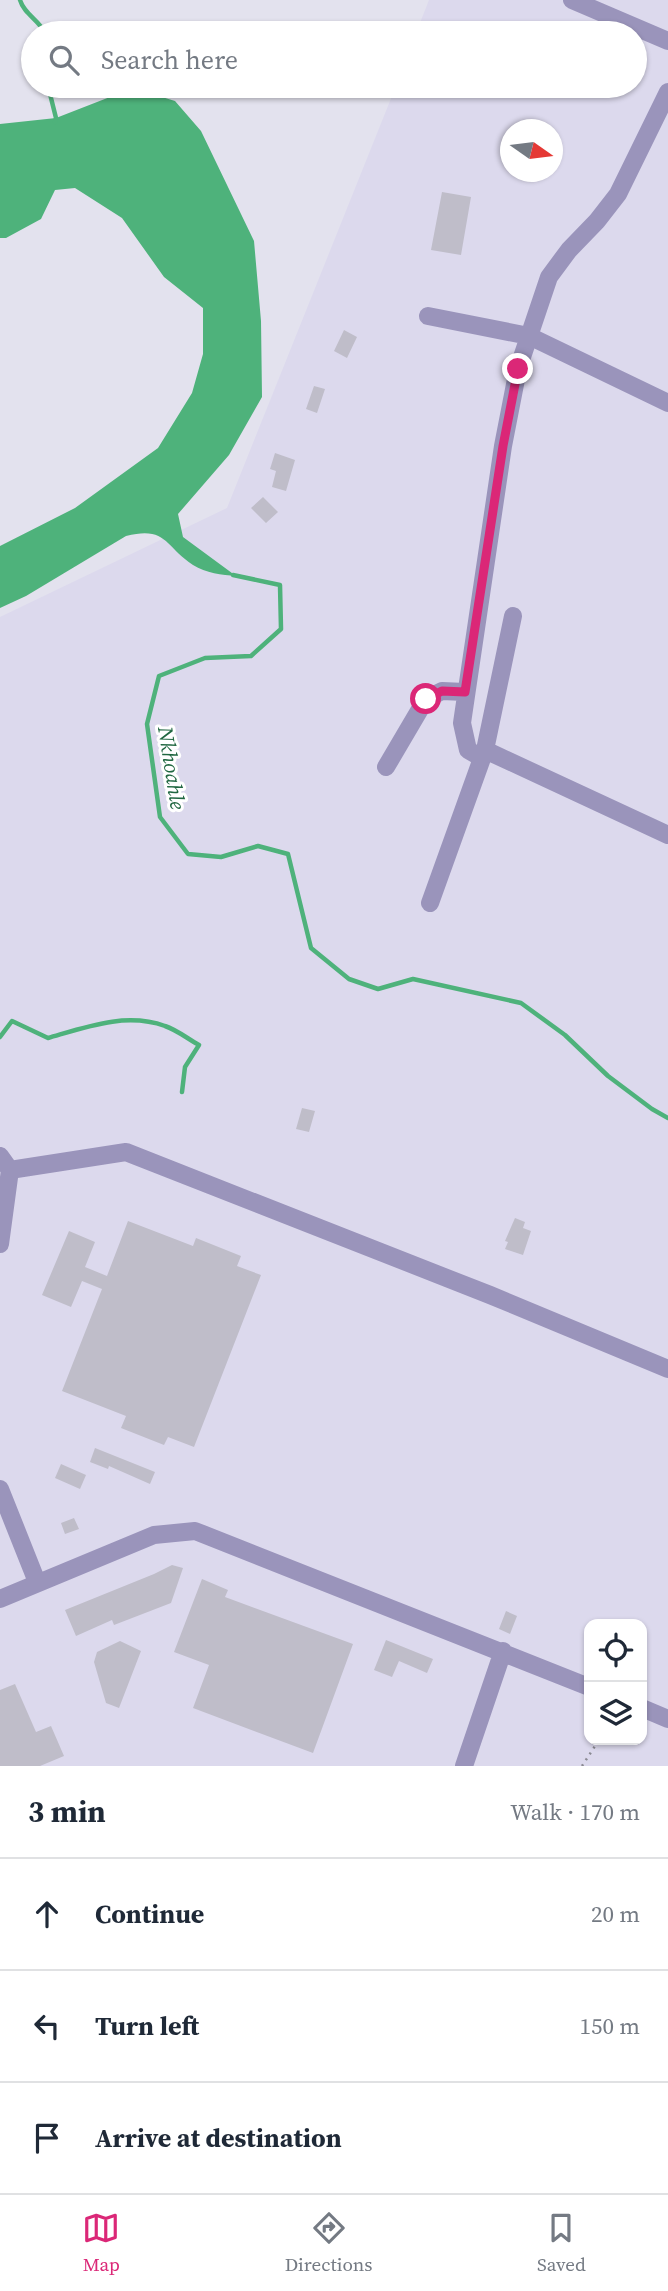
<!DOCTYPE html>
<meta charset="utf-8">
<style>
body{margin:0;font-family:"Source Serif 4",serif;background:#f6f6f7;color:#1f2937}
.controls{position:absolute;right:21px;bottom:21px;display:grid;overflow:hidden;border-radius:14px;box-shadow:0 2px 5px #0004}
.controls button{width:63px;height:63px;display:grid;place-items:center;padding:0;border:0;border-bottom:2px solid #e0e1e3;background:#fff;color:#1f2937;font:35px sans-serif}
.compass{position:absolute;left:500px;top:119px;width:63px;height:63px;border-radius:50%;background:#fff;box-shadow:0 2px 5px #0004;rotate:104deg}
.stop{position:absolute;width:21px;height:21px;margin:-16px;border:5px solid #db2777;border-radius:50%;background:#fff}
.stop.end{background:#db2777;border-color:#fff;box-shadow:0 2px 7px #0008}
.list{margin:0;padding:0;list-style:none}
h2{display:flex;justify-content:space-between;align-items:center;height:91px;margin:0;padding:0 28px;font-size:30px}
h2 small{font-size:23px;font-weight:400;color:#747a83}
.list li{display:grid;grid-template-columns:46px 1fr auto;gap:21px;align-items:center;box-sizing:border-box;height:112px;padding:0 28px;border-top:2px solid #e0e1e3}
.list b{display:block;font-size:26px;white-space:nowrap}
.list em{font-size:23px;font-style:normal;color:#747a83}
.icon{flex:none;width:38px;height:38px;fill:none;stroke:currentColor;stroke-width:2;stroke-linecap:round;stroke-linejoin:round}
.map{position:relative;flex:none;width:668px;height:1766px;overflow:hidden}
.search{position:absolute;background:#fff;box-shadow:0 2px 5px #0004;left:21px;right:21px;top:21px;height:77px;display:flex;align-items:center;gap:18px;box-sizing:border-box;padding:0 24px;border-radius:38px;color:#747a83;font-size:26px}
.sheet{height:427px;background:#fff}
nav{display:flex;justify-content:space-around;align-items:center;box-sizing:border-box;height:98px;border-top:2px solid #e0e1e3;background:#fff;font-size:19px;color:#747a83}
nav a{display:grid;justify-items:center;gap:4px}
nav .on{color:#db2777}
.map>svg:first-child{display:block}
.built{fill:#dcd9ed;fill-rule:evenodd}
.water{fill:#4eb27b}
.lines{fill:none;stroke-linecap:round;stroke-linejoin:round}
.stream{stroke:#4eb27b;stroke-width:4.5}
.building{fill:#bfbdc9}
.path{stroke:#8a8992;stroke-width:2.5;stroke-dasharray:2 5;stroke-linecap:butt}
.minor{stroke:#9a94bb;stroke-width:18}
.route{stroke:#db2777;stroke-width:9}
.labels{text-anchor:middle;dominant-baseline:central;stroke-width:6;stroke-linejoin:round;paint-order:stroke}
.water-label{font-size:21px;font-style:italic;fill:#206741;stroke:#fff}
</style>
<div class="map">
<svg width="668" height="1766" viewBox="0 0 668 1766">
<rect width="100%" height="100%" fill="#e3e2ee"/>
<path class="built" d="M429,0h239v1766h-668v-1149l227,-109 169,-422h239v-53h-219zM510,130h42v42h-42zM589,1624h53v116h-53z"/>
<path class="water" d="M133,88l42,13 26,30 53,110 7,80 1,76 -33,58 -51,59 5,23 53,39c-14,-1 -30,-3 -43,-11 -29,-19 -26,-39 -67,-29l-100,60 -26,12v-62l75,-38 83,-60 34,-55 11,-39v-46l-39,-31 -42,-59 -47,-30 -20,2 -14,29 -35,19h-6v-114l56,-6z"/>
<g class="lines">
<path class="stream" d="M20,0c4,14 19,20 25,33
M48,86l8,32 -1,4
M233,575l47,10 1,44 -30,27 -46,2 -46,18 -12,48 13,93 28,37 33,3 37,-11 30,8 23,94 38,31 29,10 35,-10 108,24 44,32 43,41 44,33 16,9
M0,1037l12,-16 36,17c38,-11 78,-26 117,-12 12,4 23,13 34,19l-14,22 -3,25"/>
</g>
<path class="building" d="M442,192l29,5 -10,58 -30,-5z
M344,330l13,7 -10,21 -13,-7z
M314,386l11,3 -8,24 -11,-4z
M275,453l20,7 -9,31 -14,-4 4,-16 -6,-2z
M263,497l15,15 -12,11 -15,-15z
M302,1108l13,3 -6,21 -13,-3z
M515,1218l10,4 -2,6 8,3 -8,24 -18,-6 3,-7 -3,-1z
M128,1221l65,25 3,-8 45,18 -4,10 24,9 -67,172 -26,-10 -4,8 -43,-17 5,-12 -64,-25 40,-102 -20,-8 -11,26 -29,-12 27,-64 26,11 -10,25 22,9z
M95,1448l60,24 -5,12 -41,-18 -1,3 -18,-7z
M61,1464l25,11 -6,14 -25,-11z
M74,1518l5,11 -14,5 -4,-11z
M172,1565l11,3 -12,35 -57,22 -2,-5 -36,16 -11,-26 89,-36z
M202,1579l26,11 -3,7 128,47 -40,109 -120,-45 16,-43 -35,-13z
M506,1611l11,5 -7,18 -11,-5z
M386,1640l47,19 -6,14 -28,-12 -7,16 -18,-7z
M120,1641l21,10 -22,57 -13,-5 -12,-41 3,-10z
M15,1684l21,48 15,-6 13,30 -24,10h-40v-76z"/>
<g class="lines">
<path class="path" d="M582,1766l17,-26"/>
<path class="minor" d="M572,0l96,41
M428,316l101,20 139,67
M485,750l183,85
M482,758l-14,-8 -6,-27 41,-277 15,-77 31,-92 20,-27 28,-29 21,-27 50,-102
M386,767l40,-68 16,-8 23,1
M430,903l55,-153 28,-134
M0,1156l10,14 116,-18 364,143 178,74
M0,1244l10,-74
M0,1489l37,93
M0,1599l154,-64 41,-4 394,156
M642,1708l26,11
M464,1766l39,-115"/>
</g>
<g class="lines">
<path class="route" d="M426,699l16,-8 23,1 38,-246 15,-77"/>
</g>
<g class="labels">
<g class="water-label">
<text transform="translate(172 768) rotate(81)">Nkhoahle</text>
</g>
</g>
</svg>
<div class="controls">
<button><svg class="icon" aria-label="locate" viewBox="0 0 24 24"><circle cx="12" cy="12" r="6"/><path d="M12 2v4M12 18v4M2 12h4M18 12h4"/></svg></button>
<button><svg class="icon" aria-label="layers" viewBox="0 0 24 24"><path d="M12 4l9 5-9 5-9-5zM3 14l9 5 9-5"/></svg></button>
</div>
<svg class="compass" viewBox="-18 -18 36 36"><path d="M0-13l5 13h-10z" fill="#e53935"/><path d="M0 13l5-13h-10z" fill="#747a83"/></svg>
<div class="stop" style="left:426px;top:699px"></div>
<div class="stop end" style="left:518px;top:369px"></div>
<div class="search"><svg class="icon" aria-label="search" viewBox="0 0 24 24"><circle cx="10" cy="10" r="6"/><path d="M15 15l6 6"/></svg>Search here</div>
</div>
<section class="sheet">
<h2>3 min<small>Walk · 170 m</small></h2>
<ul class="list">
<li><svg class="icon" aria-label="ahead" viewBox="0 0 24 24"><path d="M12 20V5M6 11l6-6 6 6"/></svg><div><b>Continue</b></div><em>20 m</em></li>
<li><svg class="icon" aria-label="left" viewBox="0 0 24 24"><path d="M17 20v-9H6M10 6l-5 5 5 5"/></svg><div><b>Turn left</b></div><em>150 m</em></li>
<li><svg class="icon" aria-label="arrive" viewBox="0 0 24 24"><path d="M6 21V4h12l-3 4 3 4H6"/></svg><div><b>Arrive at destination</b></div></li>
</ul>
</section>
<nav>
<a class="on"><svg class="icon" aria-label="map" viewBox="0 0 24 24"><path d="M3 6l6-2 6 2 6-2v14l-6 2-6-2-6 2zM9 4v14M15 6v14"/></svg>Map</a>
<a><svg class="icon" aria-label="directions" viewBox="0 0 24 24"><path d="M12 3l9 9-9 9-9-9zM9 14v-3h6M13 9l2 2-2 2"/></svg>Directions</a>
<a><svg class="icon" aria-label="saved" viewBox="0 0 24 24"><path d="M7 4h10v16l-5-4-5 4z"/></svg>Saved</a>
</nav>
